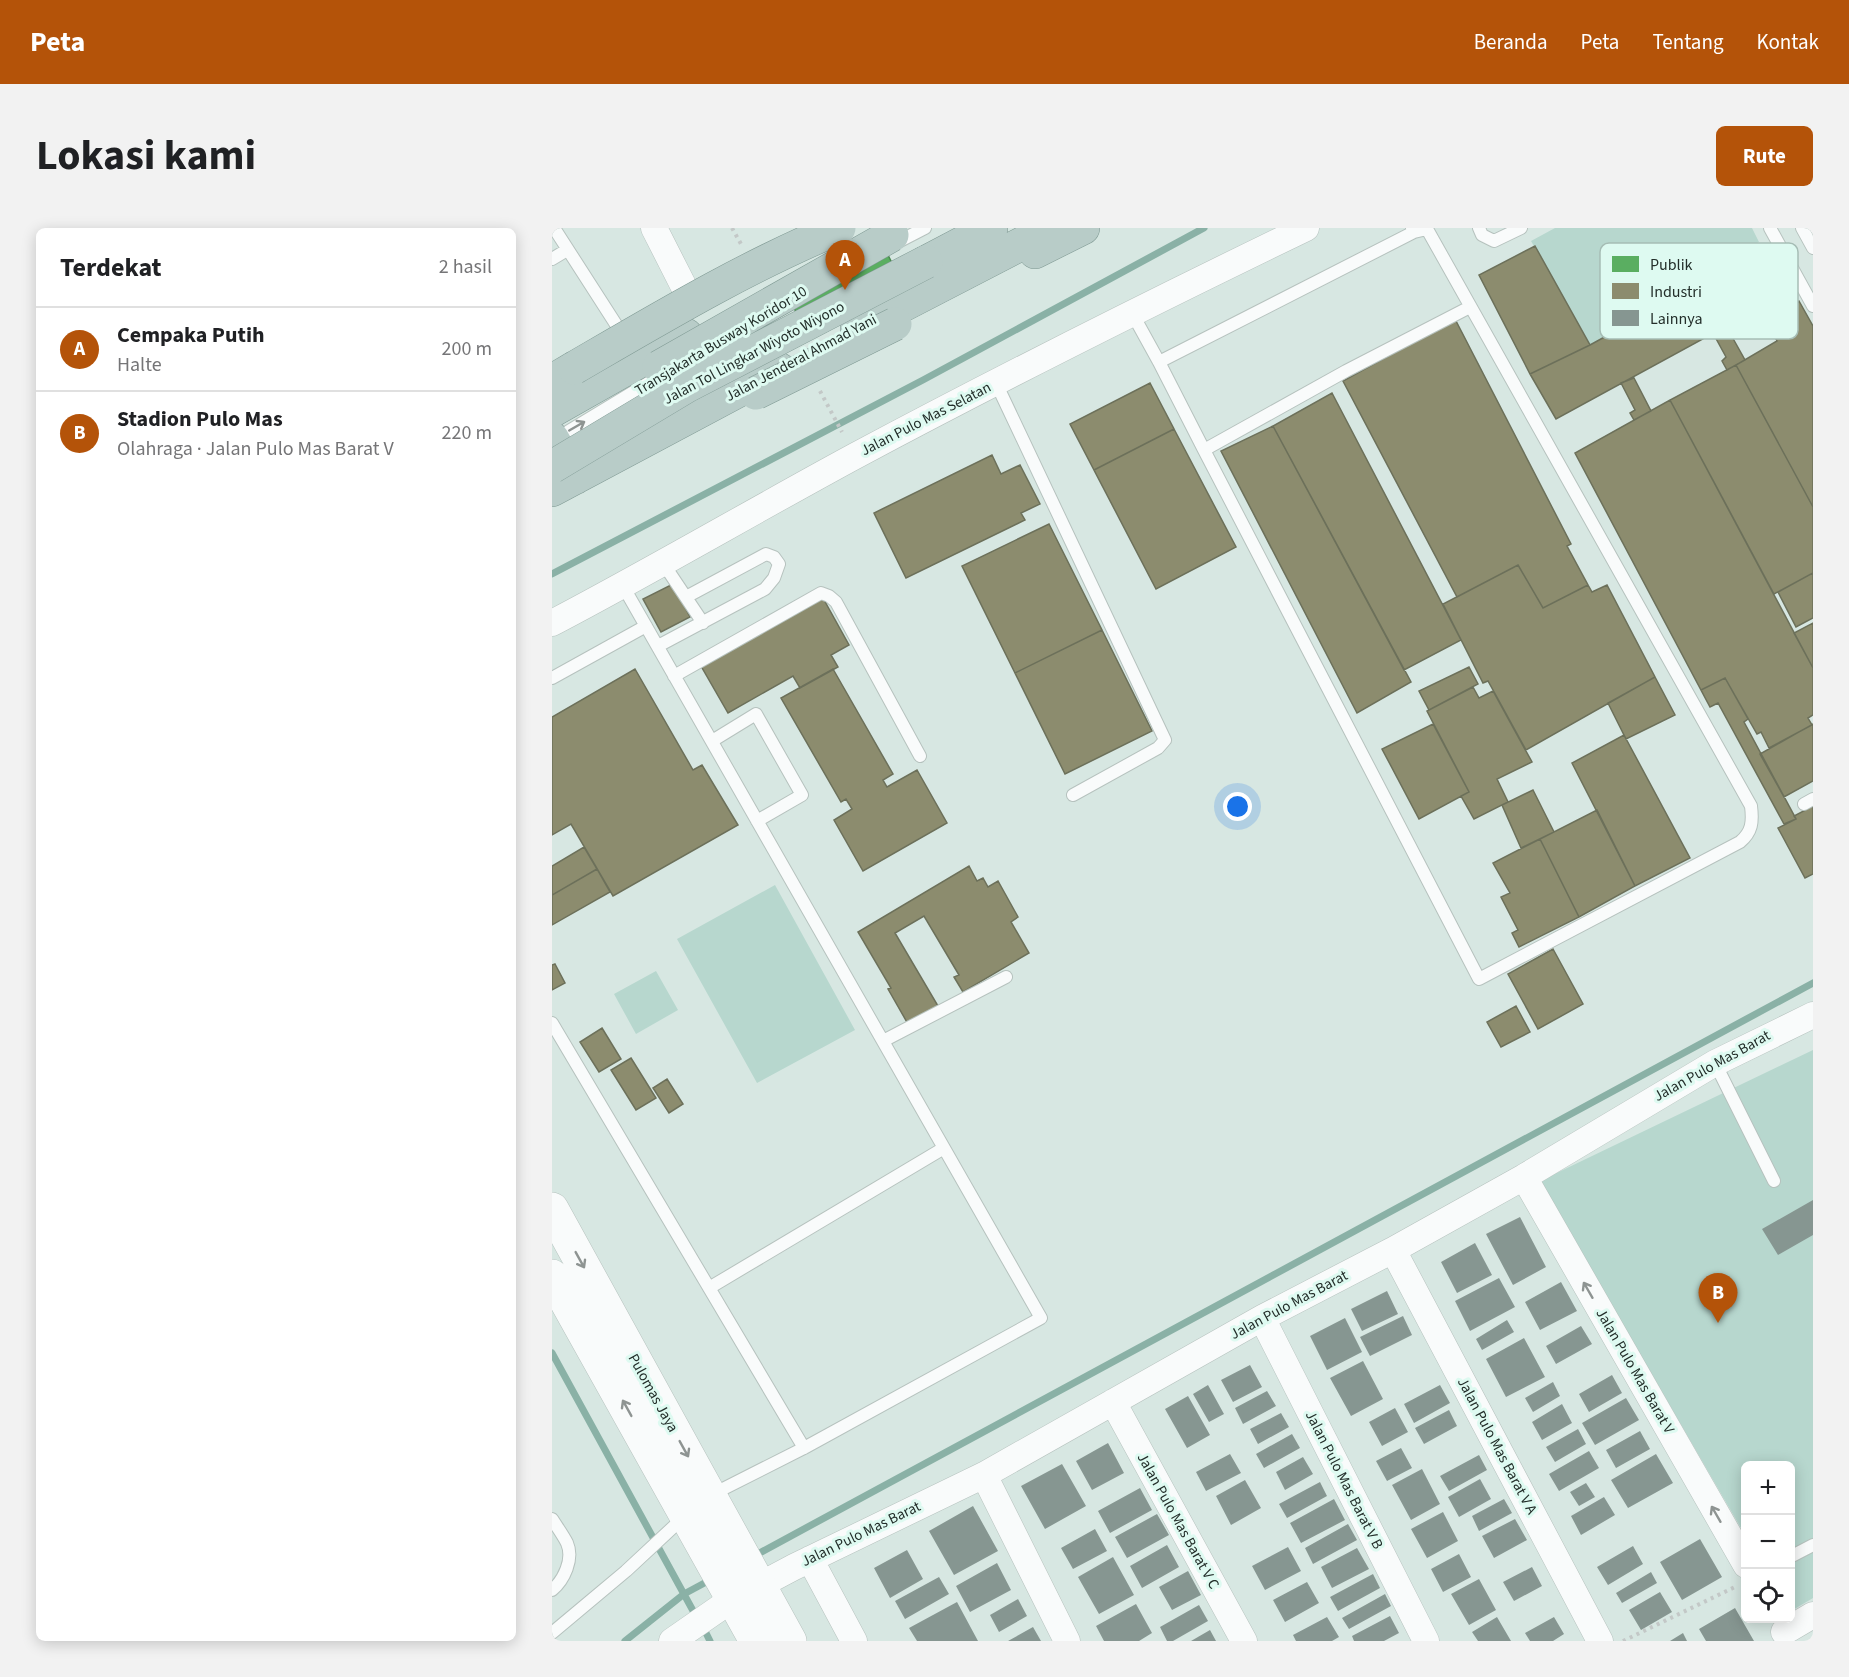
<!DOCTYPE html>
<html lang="id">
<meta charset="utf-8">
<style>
body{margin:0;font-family:"Source Sans 3",sans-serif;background:#f2f2f2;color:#202124}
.controls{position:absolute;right:18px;bottom:18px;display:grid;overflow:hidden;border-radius:9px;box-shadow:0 3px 15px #0003}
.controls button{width:54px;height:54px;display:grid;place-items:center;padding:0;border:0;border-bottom:2px solid #e0e0e0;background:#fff;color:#202124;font:30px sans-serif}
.you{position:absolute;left:686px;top:579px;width:21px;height:21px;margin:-15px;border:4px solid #fff;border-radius:50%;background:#1a73e8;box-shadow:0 0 0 9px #1a73e833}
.badge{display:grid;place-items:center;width:39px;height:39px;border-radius:50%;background:#b45309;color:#fff;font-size:20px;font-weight:700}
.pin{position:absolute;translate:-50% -50px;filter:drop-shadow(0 2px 3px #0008)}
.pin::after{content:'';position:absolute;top:32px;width:21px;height:18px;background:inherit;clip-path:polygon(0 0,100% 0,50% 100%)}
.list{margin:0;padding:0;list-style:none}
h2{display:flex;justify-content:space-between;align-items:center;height:78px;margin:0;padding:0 24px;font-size:26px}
h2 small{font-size:20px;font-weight:400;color:#757577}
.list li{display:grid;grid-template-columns:39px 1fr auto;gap:18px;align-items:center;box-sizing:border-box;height:84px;padding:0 24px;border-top:2px solid #e0e0e0}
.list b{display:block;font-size:22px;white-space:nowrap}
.list p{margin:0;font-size:20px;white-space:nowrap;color:#757577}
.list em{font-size:20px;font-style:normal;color:#757577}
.icon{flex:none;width:33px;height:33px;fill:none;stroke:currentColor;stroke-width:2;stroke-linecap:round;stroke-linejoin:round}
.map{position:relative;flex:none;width:1261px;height:1413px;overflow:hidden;border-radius:9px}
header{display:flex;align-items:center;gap:36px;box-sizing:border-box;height:84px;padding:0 30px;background:#b45309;color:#fff}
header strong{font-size:28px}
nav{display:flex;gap:33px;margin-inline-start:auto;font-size:21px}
.intro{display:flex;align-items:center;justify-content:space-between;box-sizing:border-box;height:144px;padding:0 36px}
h1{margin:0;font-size:42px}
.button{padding:15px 27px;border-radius:9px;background:#b45309;color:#fff;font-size:21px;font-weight:700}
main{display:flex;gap:36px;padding:0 36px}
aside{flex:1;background:#fff;border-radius:9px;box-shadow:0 3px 15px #0003}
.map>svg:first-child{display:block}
.green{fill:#b7d7ce}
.public{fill:#5aae61;stroke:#4a8850;stroke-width:1.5}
.industry{fill:#8c8c6e;stroke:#6c705a;stroke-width:1.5}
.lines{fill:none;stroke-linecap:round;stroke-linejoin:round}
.stream{stroke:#8ab1a6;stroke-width:7}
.building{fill:#869691}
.lane-casing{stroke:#b6c2be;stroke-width:14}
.street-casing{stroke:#b6c2be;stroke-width:27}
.secondary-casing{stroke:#b6c2be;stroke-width:34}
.highway-casing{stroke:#7f9993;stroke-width:34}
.path{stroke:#c3c8c7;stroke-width:4;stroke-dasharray:3 4.5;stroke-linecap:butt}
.lane{stroke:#f9fbfb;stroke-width:12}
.street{stroke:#f9fbfb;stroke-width:26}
.secondary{stroke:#f9fbfb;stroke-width:33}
.highway{stroke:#b8ccc8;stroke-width:33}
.highway-bridge-casing{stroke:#7f9993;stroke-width:34;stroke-linecap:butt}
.path-bridge{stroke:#c3c8c7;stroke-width:4;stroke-dasharray:3 4.5;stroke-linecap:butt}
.highway-bridge{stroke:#b8ccc8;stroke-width:33}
.oneway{stroke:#8e9492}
.labels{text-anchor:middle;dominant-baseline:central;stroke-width:6;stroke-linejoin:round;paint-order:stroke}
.street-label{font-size:15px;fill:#232e2a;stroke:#defaf1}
.key{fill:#defaf1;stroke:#a6bdb5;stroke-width:1.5}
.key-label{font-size:16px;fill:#232e2a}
</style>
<header>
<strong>Peta</strong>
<nav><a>Beranda</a><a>Peta</a><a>Tentang</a><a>Kontak</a></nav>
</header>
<div class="intro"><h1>Lokasi kami</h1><a class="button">Rute</a></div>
<main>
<aside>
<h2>Terdekat<small>2 hasil</small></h2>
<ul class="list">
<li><span class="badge">A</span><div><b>Cempaka Putih</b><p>Halte</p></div><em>200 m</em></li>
<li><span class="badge">B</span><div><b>Stadion Pulo Mas</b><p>Olahraga · Jalan Pulo Mas Barat V</p></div><em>220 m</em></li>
</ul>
</aside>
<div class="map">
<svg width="1261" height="1413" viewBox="0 0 1261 1413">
<rect width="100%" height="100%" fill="#d7e7e2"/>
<path class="green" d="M1003,0h197l7,14 -18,10 3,8 -154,85 -59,-104z
M223,657l80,145 -98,53 -80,-144z
M104,743l22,39 -42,24 -22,-40z
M1261,822v548l-22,13 -1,-145h-44l-1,69 -205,-354z"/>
<path class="public" d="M336,27l9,18 -95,51 -9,-18z"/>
<path class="industry" d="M983,18l55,99 -60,29 -51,-99z
M1192,32l23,44 -211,115 -26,-45 60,-29z
M1247,73l14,25v181l-77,-142 41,-24 -11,-21z
M903,91l116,225 -4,2 21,39 -45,23 -25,-43 -61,32 -114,-216z
M1174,98l19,34 -18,10 -5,-9 4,-4 -13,-24z
M1184,137l77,142v66l-39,21 -104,-194z
M1082,150l17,33 -17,9 -4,-7 5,-3 -14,-27z
M598,155l24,46 -80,41 -24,-46z
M780,165l129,247 -57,30 -131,-244z
M1118,172l143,268v47l-5,3 4,7 -43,23 -8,-16 -4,2 -32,-56 -24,12 -126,-237z
M721,198l138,256 -54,31 -136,-262z
M622,201l62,118 -80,42 -62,-119z
M440,227l9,19 19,-9 20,39 -19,9 4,7 -119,58 -32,-65z
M497,296l53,106 -87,43 -53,-107z
M966,337l25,43 45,-23 4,7 15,-7 48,92 -129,73 -38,-69 -5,2 -40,-79z
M1261,345v45l-17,9 -18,-35z
M121,356l17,33 -29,15 -18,-33z
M271,370l26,47 -18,10 7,12 -38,21 -7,-12 -65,37 -27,-47z
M1261,395v45l-19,-35z
M550,402l50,101 -87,43 -50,-101z
M917,439l9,17 -49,26 -10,-19z
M83,441l58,101 9,-5 36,60 -125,71 -42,-72 -19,11v-118z
M281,441l60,105 -10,6 4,7 30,-17 30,53 -84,48 -29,-51 18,-11 -6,-10 -5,3 -60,-104z
M1103,449l20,38 -49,24 -18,-36z
M1173,450l23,41 -4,3 52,97 -12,5 -66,-121 -8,4 -9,-17z
M921,459l6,11 14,-7 39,71 -35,17 11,23 -34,17 -13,-23 8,-4 -42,-81z
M881,496l36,68 -50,27 -37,-70z
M1261,496v57l-29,16 -24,-43z
M1072,507l66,123 -55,28 -63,-123z
M981,562l21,42 -33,16 -19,-43z
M1261,578v68l-8,4 -27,-50 18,-9 -2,-3z
M1045,582l38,76 -56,31 -39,-78z
M988,611l39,78 -60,30 -7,-14 6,-3 -17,-33 9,-4 -17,-30z
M32,619l13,22 -45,26v-29z
M417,638l8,15 6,-3 5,9 10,-6 20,36 -7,5 18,31 -66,39 -9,-15 5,-2 -35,-59 -29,17 43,73 -30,18 -20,-35 3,-1 -33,-56z
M45,641l13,23 -58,33v-30z
M1001,721l30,55 -45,25 -30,-55z
M3,736l10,19 -13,7v-25z
M964,778l14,26 -29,15 -14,-25z
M50,800l19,31 -22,13 -19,-30z
M79,830l25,40 -20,12 -25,-40z
M115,851l16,25 -14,9 -16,-25z"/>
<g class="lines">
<path class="stream" d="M0,346l371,-194 281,-152
M0,1125l145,265
M202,1328l1059,-573
M151,1399l7,14
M73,1413l59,-47 26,-14"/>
</g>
<path class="building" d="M1261,972v35l-35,20 -16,-26z
M968,989l26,50 -33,18 -27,-51z
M923,1015l17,32 -35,18 -16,-31z
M947,1050l16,29 -45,24 -15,-30z
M1009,1054l16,29 -37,19 -15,-28z
M835,1063l11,23 -36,17 -11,-22z
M851,1088l9,19 -42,21 -10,-19z
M793,1090l17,34 -35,18 -17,-34z
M955,1092l7,12 -32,18 -6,-11z
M1029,1098l11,18 -36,20 -10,-18z
M972,1110l21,39 -39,20 -20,-38z
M811,1133l20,38 -32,17 -21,-38z
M698,1137l12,22 -29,15 -12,-22z
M1060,1147l10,18 -33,19 -10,-18z
M1001,1154l7,14 -27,16 -8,-14z
M656,1157l16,29 -15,8 -16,-28z
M888,1157l10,18 -36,20 -10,-19z
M715,1163l9,15 -33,18 -8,-16z
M636,1168l22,39 -23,13 -22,-39z
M1074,1170l13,22 -44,25 -13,-22z
M1010,1176l10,19 -30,17 -10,-18z
M843,1180l13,24 -26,14 -13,-24z
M897,1182l8,16 -33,18 -9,-16z
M729,1185l8,14 -31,17 -8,-15z
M1026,1201l8,15 -31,18 -9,-15z
M1088,1203l10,18 -34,19 -10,-18z
M740,1206l8,14 -36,20 -8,-14z
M556,1215l16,30 -32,17 -16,-29z
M849,1220l11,20 -25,13 -11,-20z
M1037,1223l10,17 -40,23 -10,-17z
M678,1226l11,19 -35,18 -10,-19z
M1104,1226l17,29 -45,25 -17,-28z
M927,1227l8,15 -38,21 -9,-15z
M751,1229l10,17 -28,16 -9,-18z
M510,1236l24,42 -41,23 -24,-43z
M870,1241l18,35 -29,16 -19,-35z
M928,1251l11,20 -32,18 -11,-20z
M693,1252l16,28 -30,17 -15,-29z
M768,1254l7,14 -40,22 -8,-14z
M1034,1255l9,14 -16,9 -9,-14z
M588,1260l12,22 -42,23 -12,-22z
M1052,1269l11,18 -34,20 -10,-19z
M782,1271l11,21 -44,23 -11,-20z
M952,1271l8,14 -33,18 -7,-15z
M421,1278l25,45 -44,24 -25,-44z
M891,1284l15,29 -31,17 -16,-29z
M605,1286l12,21 -42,23 -12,-21z
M963,1291l12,21 -33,18 -12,-22z
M796,1296l9,16 -44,24 -8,-16z
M543,1301l12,22 -34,18 -12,-21z
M1148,1311l22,38 -40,23 -22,-38z
M615,1317l12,22 -37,21 -12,-22z
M1081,1318l10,18 -35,21 -11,-18z
M736,1319l13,24 -36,19 -13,-24z
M805,1320l12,21 -37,19 -11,-21z
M355,1322l16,29 -33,19 -16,-30z
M907,1326l12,23 -28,15 -12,-23z
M561,1329l21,38 -35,19 -21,-37z
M445,1335l14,27 -41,22 -14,-26z
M980,1339l10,19 -28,15 -11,-19z
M636,1343l13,24 -29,15 -13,-23z
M1099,1344l6,11 -35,20 -6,-10z
M821,1346l7,14 -42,23 -8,-14z
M387,1349l10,17 -44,25 -10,-18z
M927,1351l17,31 -27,15 -18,-31z
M755,1354l12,21 -34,19 -12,-22z
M1108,1364l12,20 -31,18 -12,-20z
M833,1366l6,12 -42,23 -7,-11z
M466,1371l9,17 -28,16 -9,-17z
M405,1374l21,39h-61l-8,-13z
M584,1376l16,29 -13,8h-35l-8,-15z
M647,1377l9,16 -35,20h-6l-7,-14z
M1183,1380l19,33h-48l-7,-12z
M838,1388l9,17 -15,8h-30l-2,-5z
M775,1389l12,20 -7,4h-36l-3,-6z
M945,1389l14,24h-33l-6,-9z
M1002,1389l10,17 -11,7h-23l-5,-8z
M481,1399l8,14h-33z
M658,1402l6,11h-25z
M1131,1405l4,8h-17z"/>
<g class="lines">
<defs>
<path id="lane" d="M2,0l63,98
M927,0l3,7 12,6 27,-13
M1218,0l43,78
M1250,0l11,20
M862,4l-255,130 45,88 142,-79 124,-64
M342,16l31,-16
M0,31l15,-9
M580,85l27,49
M444,155l169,357 -7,8 -85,47
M2,212l111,-67
M652,222l275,529 261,-137c12,-10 13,-20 11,-36l-324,-577 -13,3 -2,-4
M111,335l40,60
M71,358l418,732 -237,130 -93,47
M106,418l107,-57 9,-11 5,-14 -5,-7 -8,-3 -80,43
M122,448l147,-83 8,3 7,6 84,154
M0,450l94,-52
M160,513l44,-27 46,81 -45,26
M1252,576l9,-5
M0,795l252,425
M331,813l123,-64
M1163,835l59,118
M157,1060l235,-140
M0,1291c5,8 11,16 15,24 7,16 -3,37 -15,47
M1238,1329l23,-12
M0,1405l74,-62 58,-54"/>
<path id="street" d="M102,0l31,61
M0,395c103,-54 203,-113 305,-168 148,-79 298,-154 449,-227
M972,949l222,388
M841,1022l207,391
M710,1090l164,323
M561,1174l131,239
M432,1247l83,166
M258,1331l44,82
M208,1357l34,-18 190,-92 278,-157 131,-68 131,-73 191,-114 98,-48
M1232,1404l29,-17
M120,1413l62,-43"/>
<path id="secondary" d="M0,981l238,432
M0,1048l204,365"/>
<path id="highway" d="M483,24l48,-24
M374,34l65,-34
M305,101l195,-101
M0,153l22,-13
M0,183l134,-76
M0,210l23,40
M0,262l227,-121"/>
</defs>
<use href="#lane" class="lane-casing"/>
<use href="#street" class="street-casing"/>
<use href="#secondary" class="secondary-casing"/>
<use href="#highway" class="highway-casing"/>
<path class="path" d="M1071,1413l114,-55"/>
<use href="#lane" class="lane"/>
<use href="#street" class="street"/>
<use href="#secondary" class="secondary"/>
<use href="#highway" class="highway"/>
<defs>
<path id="highway-bridge" d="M107,139l233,-132
M22,140c86,-50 173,-102 265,-140
M204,165l139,-69
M0,239l135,-81 239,-124"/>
</defs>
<use href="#highway-bridge" class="highway-bridge-casing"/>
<path class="path-bridge" d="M180,0l9,16
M268,163l22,41"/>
<use href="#highway-bridge" class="highway-bridge"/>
</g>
<defs><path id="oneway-shaft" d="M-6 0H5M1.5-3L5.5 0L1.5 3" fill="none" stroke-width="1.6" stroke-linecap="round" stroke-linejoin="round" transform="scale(1.5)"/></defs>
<g class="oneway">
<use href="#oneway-shaft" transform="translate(25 198) rotate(-30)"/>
<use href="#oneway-shaft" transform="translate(28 1032) rotate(61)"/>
<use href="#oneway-shaft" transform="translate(1036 1062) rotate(-120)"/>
<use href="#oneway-shaft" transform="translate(75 1180) rotate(-119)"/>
<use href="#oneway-shaft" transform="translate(132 1221) rotate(61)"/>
<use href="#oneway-shaft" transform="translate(1164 1286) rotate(-120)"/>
</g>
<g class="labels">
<g class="street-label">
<text transform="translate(169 113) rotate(-31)">Transjakarta Busway Koridor 10</text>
<text transform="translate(202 125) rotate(-28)">Jalan Tol Lingkar Wiyoto Wiyono</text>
<text transform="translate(249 130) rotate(-28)">Jalan Jenderal Ahmad Yani</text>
<text transform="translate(374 191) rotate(-27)">Jalan Pulo Mas Selatan</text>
<text transform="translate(1160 838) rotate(-29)">Jalan Pulo Mas Barat</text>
<text transform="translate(737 1077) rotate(-28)">Jalan Pulo Mas Barat</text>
<text transform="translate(1083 1143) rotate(60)">Jalan Pulo Mas Barat V</text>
<text transform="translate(101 1165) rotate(61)">Pulomas Jaya</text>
<text transform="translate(945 1218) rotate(62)">Jalan Pulo Mas Barat V A</text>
<text transform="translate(792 1252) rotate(63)">Jalan Pulo Mas Barat V B</text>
<text transform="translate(626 1293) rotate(61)">Jalan Pulo Mas Barat V C</text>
<text transform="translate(309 1306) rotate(-26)">Jalan Pulo Mas Barat</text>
</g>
</g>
<rect x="1048" y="15" width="198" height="96" rx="9" class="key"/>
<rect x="1060" y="28" width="27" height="16" fill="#5aae61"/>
<rect x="1060" y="55" width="27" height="16" fill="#8c8c6e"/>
<rect x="1060" y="82" width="27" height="16" fill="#869691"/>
<g class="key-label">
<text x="1098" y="42">Publik</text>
<text x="1098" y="69">Industri</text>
<text x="1098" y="96">Lainnya</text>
</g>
</svg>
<div class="controls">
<button>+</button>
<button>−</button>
<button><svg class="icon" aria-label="locate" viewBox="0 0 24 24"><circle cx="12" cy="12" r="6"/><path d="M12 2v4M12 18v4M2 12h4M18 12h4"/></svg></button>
</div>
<div class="you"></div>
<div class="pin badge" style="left:293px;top:62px">A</div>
<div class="pin badge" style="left:1166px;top:1095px">B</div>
</div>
</main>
